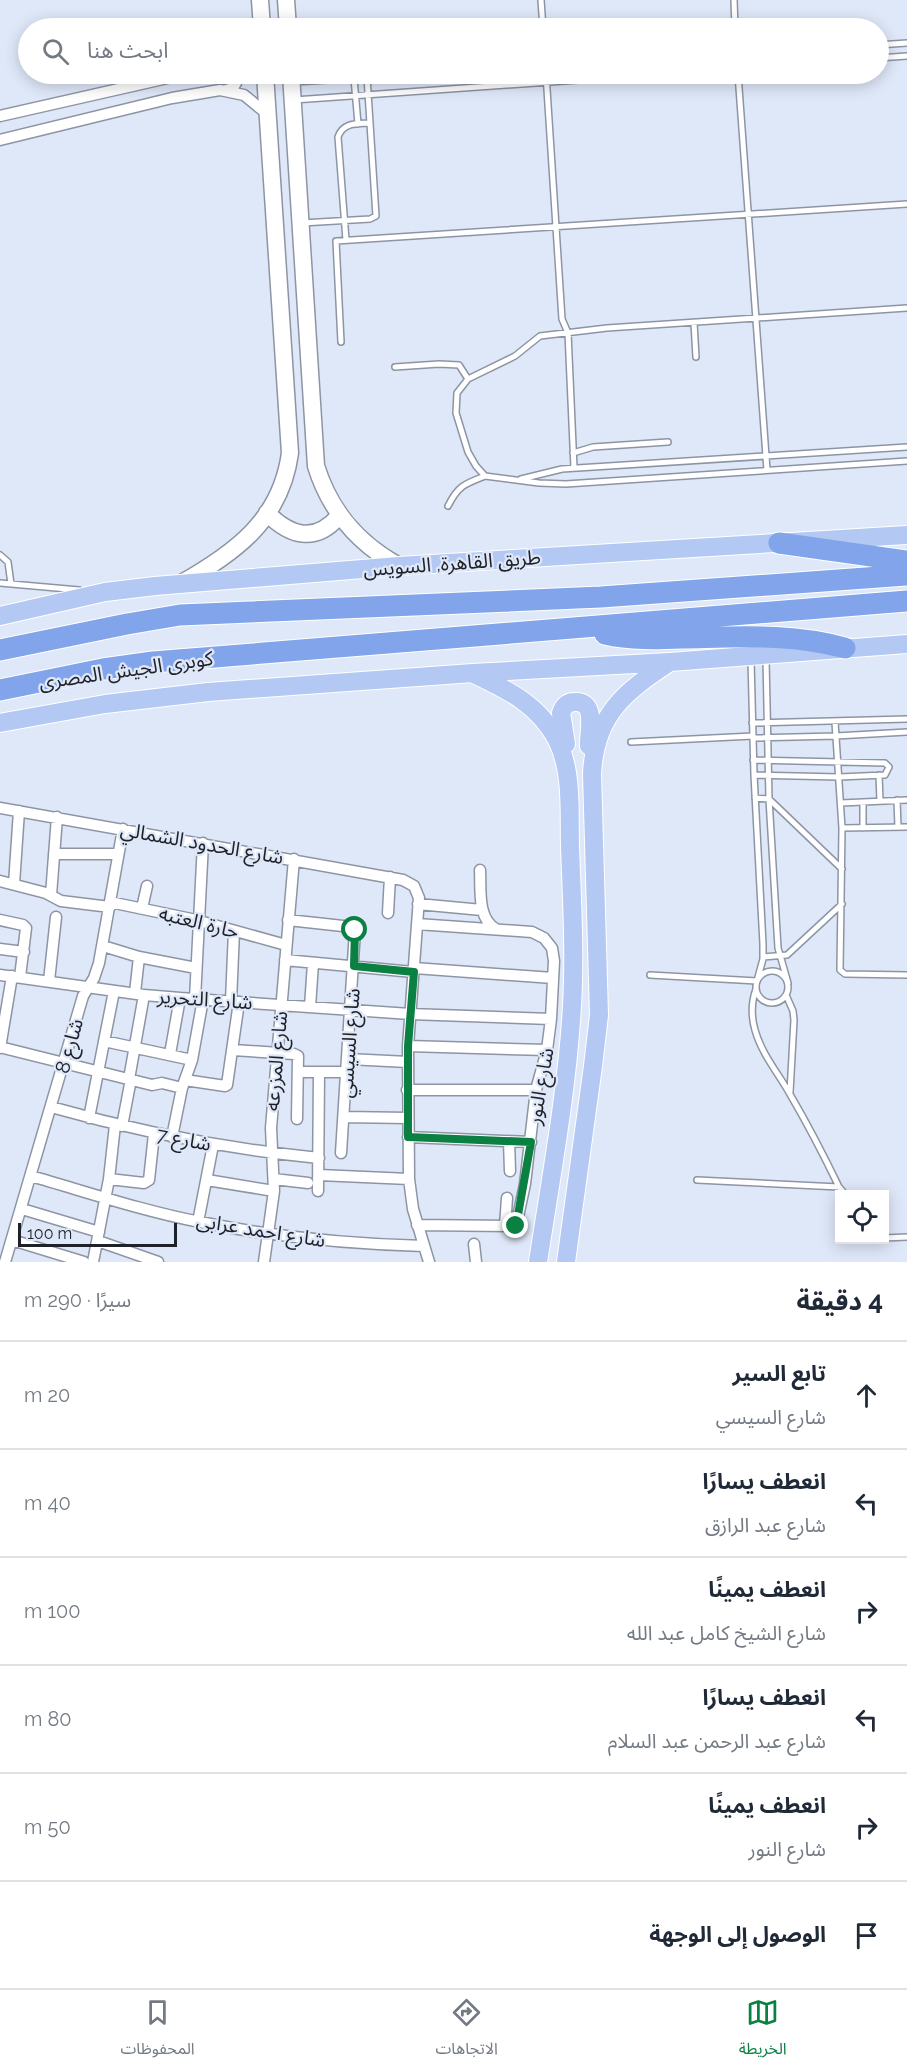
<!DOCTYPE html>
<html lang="ar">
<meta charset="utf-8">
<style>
body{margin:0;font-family:Raleway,"Noto Sans Arabic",sans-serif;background:#f6f6f7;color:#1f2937;direction:rtl}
.controls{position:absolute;right:18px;bottom:18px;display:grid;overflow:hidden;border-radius:0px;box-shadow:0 3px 15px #0003}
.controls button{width:54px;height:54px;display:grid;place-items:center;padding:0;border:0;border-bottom:2px solid #e0e1e3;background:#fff;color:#1f2937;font:30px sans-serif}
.scale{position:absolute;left:18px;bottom:15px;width:159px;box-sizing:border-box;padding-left:6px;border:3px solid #1e2127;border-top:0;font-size:16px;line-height:21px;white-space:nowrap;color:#1e2127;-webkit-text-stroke:4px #dfe8f9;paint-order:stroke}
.stop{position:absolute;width:18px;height:18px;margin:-14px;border:4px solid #0b8043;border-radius:50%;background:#fff}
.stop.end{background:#0b8043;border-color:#fff;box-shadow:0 2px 6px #0008}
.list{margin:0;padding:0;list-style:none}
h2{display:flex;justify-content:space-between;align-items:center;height:78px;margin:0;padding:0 24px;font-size:26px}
h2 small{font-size:20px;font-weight:400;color:#747a83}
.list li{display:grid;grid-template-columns:39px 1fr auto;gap:18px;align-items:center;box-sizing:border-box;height:108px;padding:0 24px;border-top:2px solid #e0e1e3}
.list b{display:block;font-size:22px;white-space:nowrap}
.list p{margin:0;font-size:20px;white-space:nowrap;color:#747a83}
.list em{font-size:20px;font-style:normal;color:#747a83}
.icon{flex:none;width:33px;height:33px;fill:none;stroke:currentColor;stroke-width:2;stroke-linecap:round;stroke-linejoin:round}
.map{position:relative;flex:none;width:907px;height:1262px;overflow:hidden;direction:ltr}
.search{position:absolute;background:#fff;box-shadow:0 3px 15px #0003;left:18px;right:18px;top:18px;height:66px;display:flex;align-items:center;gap:15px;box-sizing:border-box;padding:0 21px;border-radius:33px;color:#747a83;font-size:22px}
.sheet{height:726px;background:#fff}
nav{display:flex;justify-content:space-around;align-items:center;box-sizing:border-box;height:84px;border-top:2px solid #e0e1e3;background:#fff;font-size:16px;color:#747a83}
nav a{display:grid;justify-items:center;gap:3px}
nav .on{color:#0b8043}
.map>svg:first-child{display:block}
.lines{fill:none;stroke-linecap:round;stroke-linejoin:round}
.lane-casing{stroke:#8d95a4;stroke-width:8}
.street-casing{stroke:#8d95a4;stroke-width:13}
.secondary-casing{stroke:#8d95a4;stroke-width:19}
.primary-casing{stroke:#fff;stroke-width:20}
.highway-casing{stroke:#fff;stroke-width:23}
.lane{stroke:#fff;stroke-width:5}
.street{stroke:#fff;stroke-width:10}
.secondary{stroke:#fff;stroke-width:16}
.primary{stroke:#b3c8f2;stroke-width:18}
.highway{stroke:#81a4ea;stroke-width:21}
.route{stroke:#0b8043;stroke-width:8}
.labels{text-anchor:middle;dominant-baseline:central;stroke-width:4.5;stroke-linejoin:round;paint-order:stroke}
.street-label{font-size:20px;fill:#1e2127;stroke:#dfe8f9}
</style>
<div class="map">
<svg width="907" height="1262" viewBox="0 0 907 1262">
<rect width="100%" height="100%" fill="#dfe8f9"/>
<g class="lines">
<defs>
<path id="lane" d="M541,0l2,28
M734,0l1,28
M878,45l29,-2
M878,58l29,-2
M546,74l16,245 6,14 6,135
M738,74l29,396
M354,78l4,46
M295,82l133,-8
M294,100l370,-26
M302,223l68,-4 6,-3 -9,-139
M346,240l-8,-103c5,-15 19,-13 32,-14
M907,308l-300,20 -67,8 -25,20 -47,23 -11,14 -1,20 12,39 8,14 9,10 54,7 27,1 341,-23
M694,323l2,34
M341,342l-5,-101 571,-37
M395,367l44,-3 20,1 9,14
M573,453l20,-6 75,-5
M521,479l41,-10 345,-22
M448,506c10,-20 16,-22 37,-30
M0,555l8,7 3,22
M0,583l79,7
M766,659l3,140 9,149 10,35
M835,722l7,106 65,-1
M752,723l155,-4
M753,738l83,-2 71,-4
M631,742l122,-6
M753,760l132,3 4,4 -4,8 -46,2 -85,-2
M879,775l1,26
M755,798l14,1 73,70
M897,800l1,27
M863,802v26
M841,803l66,-3
M842,828l-2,142 5,4 62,1
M763,957l24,-2 55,-51
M756 987a16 16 0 1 1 32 0a16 16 0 1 1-32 0Z
M650,975l107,6 6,-22v-15l-9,-169 -3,-115
M756,989c-5,14 -5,27 -1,41 7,25 24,44 36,66 17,29 33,60 48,91
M786,995l7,16 1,9 -4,72
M697,1180l142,7 6,7
M884,1238l23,-1"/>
<path id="street" d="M226,90l7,-2 3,-5 -1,-9
M0,116l185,-42
M0,140l172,-42 48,-8 24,5 22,18
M0,808l403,72 11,6 5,12 -11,148 1,133 4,30 16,53
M54,854h64
M480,870c1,19 -3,49 16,59
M0,881l46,12 15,8 49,6
M14,884l5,-73
M51,895l6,-78
M110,902l86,18 90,25
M418,904l64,6
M142,908l5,-22
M388,913l2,-36
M0,920l23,5 3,3 -6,49
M288,920l64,7 3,3 -14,223
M417,924l115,8 12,6 8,10 2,13 -3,58 -4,31 -11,40 -11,94 -9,42 -99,-1
M103,946l36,11 57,11
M0,949l24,3
M285,960l128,12
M414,968l139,10
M0,975l144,20 36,3 230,16 141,5
M49,981l7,-64
M135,993l4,-36
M195,999l8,-156
M231,1001l3,-70
M310,1007l3,-44
M104,1041l88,19
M408,1046l139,4
M0,1047l152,38 10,-2 20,5
M0,1048l12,-72
M233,1050l61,4 4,2 -1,63
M170,1054l10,-56
M348,1059l60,3
M298,1072h49
M129,1079l15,-84
M185,1080l40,6 2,-1 12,-83
M407,1090h129
M51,1107c88,25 177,42 268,51
M344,1117l64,1
M89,1118l25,-127
M122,1126l9,-47
M172,1137l10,-49 10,-28 11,-61
M408,1137l123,5
M509,1141l1,30
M319,1175l90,4
M31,1176c56,16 112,35 169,46 74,15 149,22 224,24
M109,1179l35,4 5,-3 5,-46
M274,1179l34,4
M207,1180l67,11
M318,1191l1,-119
M22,1209l77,23
M198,1222l15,-77
M505,1226l2,-28
M12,1240l72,22
M98,1241l60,21
M474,1244l2,18
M5,1262l78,-266 11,-18 5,-15 24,-134
M93,1262l16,-83 6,-54
M264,1262l10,-71 -3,-63 23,-269"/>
<path id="secondary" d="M260,0l2,28
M286,0l2,28
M291,74l25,392c14,45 41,77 83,100
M267,513c23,23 48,31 72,3
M180,584c55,-31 101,-64 110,-131l-25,-379"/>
<path id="primary" d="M0,616l105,-24 50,-6 244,-20 508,-31
M474,674c34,16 65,31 83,66 16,32 12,73 13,107 2,53 5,106 2,159 -5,86 -21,171 -34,256
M0,723l105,-19 103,-12 265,-19 197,-11 237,-18
M566,744l-5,-31c2,-6 6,-11 14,-11 23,-1 13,31 14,44
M566,1262l27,-196 6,-51 -7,-241c3,-59 32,-82 78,-112"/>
<path id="highway" d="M779,543l128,18
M605,634c26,6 52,5 78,4 55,-1 109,-5 162,10
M0,650l127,-26 53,-9 421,-18 306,-22
M0,690l103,-21 50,-7 754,-61"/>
</defs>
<use href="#lane" class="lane-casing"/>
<use href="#street" class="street-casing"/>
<use href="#secondary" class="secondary-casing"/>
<use href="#primary" class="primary-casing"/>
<use href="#highway" class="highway-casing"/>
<use href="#lane" class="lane"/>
<use href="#street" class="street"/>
<use href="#secondary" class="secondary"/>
<use href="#primary" class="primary"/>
<use href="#highway" class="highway"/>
</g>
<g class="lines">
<path class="route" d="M355,930l-1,36 60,6 -6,74v91l123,5 -15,84"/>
</g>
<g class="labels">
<g class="street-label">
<text transform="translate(452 563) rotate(-4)">طريق القاهرة, السويس</text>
<text transform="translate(126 670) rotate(-8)">كوبرى الجيش المصرى</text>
<text transform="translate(202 843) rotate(10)">شارع الحدود الشمالي</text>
<text transform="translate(199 922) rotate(14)">حارة العتبه</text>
<text transform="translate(205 999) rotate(4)">شارع التحرير</text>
<text transform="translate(349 1043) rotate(-86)">شارع السيسي</text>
<text transform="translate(69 1046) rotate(-74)">شارع 8</text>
<text transform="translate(276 1061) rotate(-85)">شارع المزرعه</text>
<text transform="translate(540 1086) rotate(-80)">شارع النور</text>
<text transform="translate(184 1139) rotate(11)">شارع 7</text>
<text transform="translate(261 1230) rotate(9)">شارع احمد عرابى</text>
</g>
</g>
</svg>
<div class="controls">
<button><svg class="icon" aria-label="locate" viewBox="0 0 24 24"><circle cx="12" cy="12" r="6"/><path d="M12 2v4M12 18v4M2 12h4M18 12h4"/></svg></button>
</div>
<div class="scale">100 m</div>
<div class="stop" style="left:355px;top:930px"></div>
<div class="stop end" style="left:516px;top:1226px"></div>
<div class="search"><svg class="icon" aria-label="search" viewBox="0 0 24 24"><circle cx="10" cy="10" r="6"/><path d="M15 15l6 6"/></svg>ابحث هنا</div>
</div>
<section class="sheet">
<h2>4 دقيقة<small>سيرًا · 290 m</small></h2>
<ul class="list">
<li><svg class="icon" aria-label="ahead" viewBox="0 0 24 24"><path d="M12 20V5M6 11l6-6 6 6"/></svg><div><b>تابع السير</b><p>شارع السيسي</p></div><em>20 m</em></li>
<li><svg class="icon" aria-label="left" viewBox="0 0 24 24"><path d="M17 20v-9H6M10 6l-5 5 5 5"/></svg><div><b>انعطف يسارًا</b><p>شارع عبد الرازق</p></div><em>40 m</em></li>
<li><svg class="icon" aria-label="right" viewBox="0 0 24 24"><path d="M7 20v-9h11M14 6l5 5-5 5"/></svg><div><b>انعطف يمينًا</b><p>شارع الشيخ كامل عبد الله</p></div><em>100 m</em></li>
<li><svg class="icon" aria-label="left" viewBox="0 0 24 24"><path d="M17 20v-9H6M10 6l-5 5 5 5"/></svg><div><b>انعطف يسارًا</b><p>شارع عبد الرحمن عبد السلام</p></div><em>80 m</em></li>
<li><svg class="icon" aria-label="right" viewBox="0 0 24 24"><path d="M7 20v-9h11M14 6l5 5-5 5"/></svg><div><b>انعطف يمينًا</b><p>شارع النور</p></div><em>50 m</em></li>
<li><svg class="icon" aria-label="arrive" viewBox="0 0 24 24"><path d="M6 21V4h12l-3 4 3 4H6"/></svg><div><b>الوصول إلى الوجهة</b></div></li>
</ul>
</section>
<nav>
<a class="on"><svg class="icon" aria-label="map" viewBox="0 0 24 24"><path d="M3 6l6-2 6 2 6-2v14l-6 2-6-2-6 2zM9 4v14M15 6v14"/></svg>الخريطة</a>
<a><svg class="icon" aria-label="directions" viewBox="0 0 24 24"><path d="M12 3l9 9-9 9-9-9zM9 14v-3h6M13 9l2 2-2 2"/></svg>الاتجاهات</a>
<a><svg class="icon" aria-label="saved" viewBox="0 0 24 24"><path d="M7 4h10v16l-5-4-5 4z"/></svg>المحفوظات</a>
</nav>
